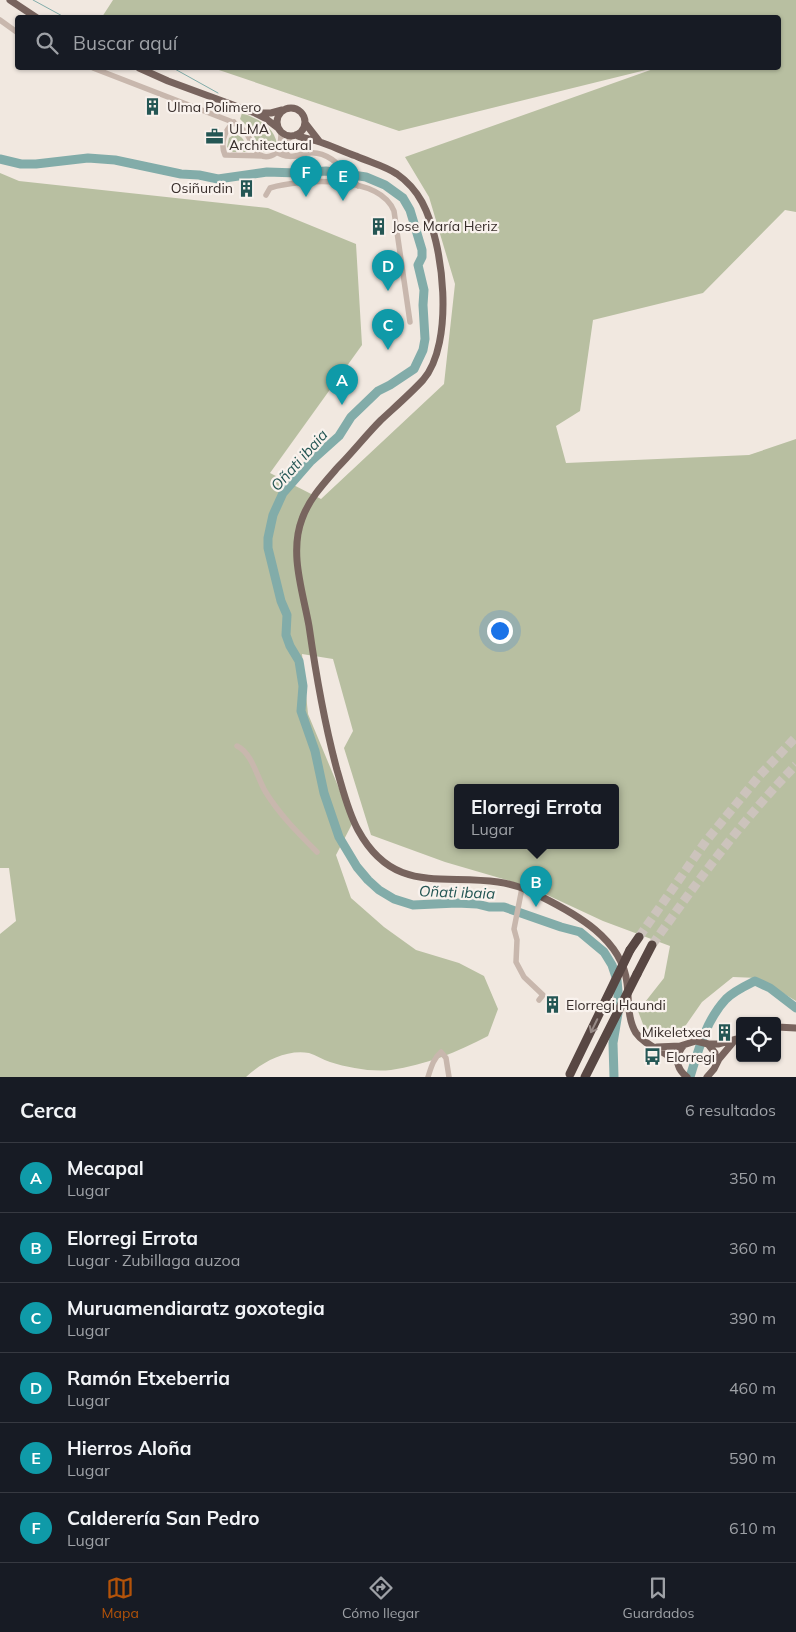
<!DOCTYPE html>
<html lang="es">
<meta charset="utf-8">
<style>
body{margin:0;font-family:Mulish,sans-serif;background:#242831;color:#f1f3f6}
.controls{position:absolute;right:15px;bottom:15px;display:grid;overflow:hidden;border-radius:5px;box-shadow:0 1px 4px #0004}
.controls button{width:45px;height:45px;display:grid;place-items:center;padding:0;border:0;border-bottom:1px solid #363941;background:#171b24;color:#f1f3f6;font:25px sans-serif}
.you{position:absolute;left:499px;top:630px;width:18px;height:18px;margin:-12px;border:4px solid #fff;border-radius:50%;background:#1a73e8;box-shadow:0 0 0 8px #1a73e833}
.badge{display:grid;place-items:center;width:32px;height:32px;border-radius:50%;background:#b45309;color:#fff;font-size:16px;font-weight:700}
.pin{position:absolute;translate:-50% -41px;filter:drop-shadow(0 1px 2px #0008)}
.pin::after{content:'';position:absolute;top:26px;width:18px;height:15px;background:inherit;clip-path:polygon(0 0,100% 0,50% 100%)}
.popup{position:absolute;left:454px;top:784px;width:165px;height:65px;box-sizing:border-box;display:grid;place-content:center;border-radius:5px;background:#171b24;filter:drop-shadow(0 1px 4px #0005);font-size:16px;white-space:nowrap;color:#9ea1a6}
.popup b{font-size:19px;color:#f1f3f6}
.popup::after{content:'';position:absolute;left:50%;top:100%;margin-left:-10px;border:10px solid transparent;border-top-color:#171b24}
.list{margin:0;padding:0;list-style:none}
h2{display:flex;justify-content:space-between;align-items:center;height:65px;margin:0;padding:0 20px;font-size:21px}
h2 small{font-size:16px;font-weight:400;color:#9ea1a6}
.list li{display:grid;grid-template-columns:32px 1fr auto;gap:15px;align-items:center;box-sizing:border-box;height:70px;padding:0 20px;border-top:1px solid #363941}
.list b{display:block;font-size:19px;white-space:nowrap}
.list p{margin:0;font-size:16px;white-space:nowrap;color:#9ea1a6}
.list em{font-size:16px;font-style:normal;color:#9ea1a6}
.icon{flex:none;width:28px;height:28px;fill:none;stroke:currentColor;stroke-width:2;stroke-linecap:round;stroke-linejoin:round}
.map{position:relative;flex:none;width:796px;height:1077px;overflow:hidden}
.search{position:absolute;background:#171b24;box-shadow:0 1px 4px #0004;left:15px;right:15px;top:15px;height:55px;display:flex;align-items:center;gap:12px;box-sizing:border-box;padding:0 18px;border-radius:5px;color:#9ea1a6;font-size:19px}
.sheet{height:485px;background:#171b24}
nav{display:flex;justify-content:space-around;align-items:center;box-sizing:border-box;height:70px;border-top:1px solid #363941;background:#171b24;font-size:14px;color:#9ea1a6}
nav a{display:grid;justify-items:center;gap:2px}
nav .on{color:#b45309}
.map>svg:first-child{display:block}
.green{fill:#b8bfa1;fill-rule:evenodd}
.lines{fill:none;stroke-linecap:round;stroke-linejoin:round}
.stream{stroke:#82aca9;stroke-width:1}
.river{stroke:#82aca9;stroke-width:9}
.highway-tunnel{stroke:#ccc3bc;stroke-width:9;stroke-dasharray:9 4.5;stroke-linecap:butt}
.minor{stroke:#c8b7ad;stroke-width:5.5}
.major{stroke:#78645e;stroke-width:7}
.highway{stroke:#584743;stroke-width:9}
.highway-bridge{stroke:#584743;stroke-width:9}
.oneway{stroke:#988b87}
.labels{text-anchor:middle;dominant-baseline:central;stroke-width:4.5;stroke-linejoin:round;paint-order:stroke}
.poi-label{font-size:14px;fill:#382e2b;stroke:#f9f2ed;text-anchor:start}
.water-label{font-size:15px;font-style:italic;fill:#245654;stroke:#f9f2ed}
</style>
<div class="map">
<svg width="796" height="1077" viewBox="0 0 796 1077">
<rect width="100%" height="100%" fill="#f1e8e0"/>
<path class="green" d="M113,0h683v212l-11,-2 -82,83 -110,27 -13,91 -24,15 10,37 183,-8 47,-16v562l-38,-23 -25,-1 -31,25 -23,33 -18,3 -17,-11 -6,-16 26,-33 6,-32 -67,-25 -73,-34 -85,-25 -74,-27 -27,-87 9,-17 -20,-72 -31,-5 6,60 30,72 14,38 -16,31 15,43 33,29 32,23 43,13 25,13 14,33 -10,27c-30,16 -63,29 -97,34 -20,2 -42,-2 -61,-8 -7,-2 -14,-7 -21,-9 -23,-4 -47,9 -63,24h-246v-143l16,-13 -7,-53h-9v-695l19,8 249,27 88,36 6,101 -92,128 51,26 123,-115 11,-100 -26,-87 -24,-40 251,-89h122v-50l-676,-1zM457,788h158v58h-158z
M213,68h441l-255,63z
M242,113c16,6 32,13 35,31l-4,6 -9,2 -7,-5 1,-1 -6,-15 -12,-12z
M235,134c8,2 10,8 13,15l-1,3h-14l-6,-5 2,-9z"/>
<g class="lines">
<path class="stream" d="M33,0l33,18
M173,68l45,25"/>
<path class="river" d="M0,159l21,5h15l52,-6 27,2 66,14 18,1 19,4 49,-7 30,1 29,-2 40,6 19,8 18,13 7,12 12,40v7l-4,8 6,25 -1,15 2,34 -2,11 -9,19 -24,16 -12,6 -27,26 -12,19 -29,26 -27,31 -10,22 -5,23v10l13,53 6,14 -1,20 4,11 9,15 4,25 -2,25 14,40 9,42 15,44 18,30 11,13 11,10 15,9 19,6 44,-2 20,1 12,3h15l57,20 19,5 24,20 8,13 5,15 1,11v22l-5,30 1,34
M690,1077c8,-26 16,-57 36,-78 8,-8 19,-13 29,-18l15,7 26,20"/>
<path class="highway-tunnel" d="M639,937l67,-96 54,-66 36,-38
M652,945c45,-63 90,-125 144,-180"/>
<path class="minor" d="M0,20l18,13
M93,68l137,53c7,3 14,8 18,15 6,10 11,29 28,17 6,-5 7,-11 16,-17
M234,122c-10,9 -14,22 -9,33l38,1
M280,131l1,4 -1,12 9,9
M276,152c10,6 17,5 27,2 25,-7 41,16 55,32
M266,195l4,-7c31,-9 109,-14 124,23l16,111
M237,746c15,7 20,31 28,45 14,23 33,42 52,61
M522,888l-8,41 3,11 -1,22 8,15 19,18 -4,5
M428,1077c3,-9 5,-18 13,-25l5,6 3,19"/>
<path class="major" d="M10,0l27,18
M139,68l29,13 87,32 10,5 13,10
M277 122a14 14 0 1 1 28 0a14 14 0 1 1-28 0Z
M258,113h13l11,-3
M305,123l14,18
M296,135c8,4 16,4 24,7 12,4 24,10 36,14 13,6 29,10 41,18 10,7 19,17 25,28 22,41 33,141 1,178 -13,14 -28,27 -42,40 -15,15 -28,32 -43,47 -14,16 -29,32 -36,52 -13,34 1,73 7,107 7,49 15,96 28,144 6,20 11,42 21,60 35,64 82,44 140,52 15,2 29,7 42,14 36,18 82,43 87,87 2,15 0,36 9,50 9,13 29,18 41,29
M777,1027l19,1
M708,1044l7,9 1,10
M684,1045c-9,10 -9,23 3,32
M657,1047l23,-1 16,-5 12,3h11l17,-5
M707,1077l7,-8 5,-10 16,-19"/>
<path class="highway" d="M630,950l9,-13
M637,974l15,-29"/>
<path class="highway-bridge" d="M570,1074l60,-124
M585,1077l52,-103"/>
</g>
<defs><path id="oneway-shaft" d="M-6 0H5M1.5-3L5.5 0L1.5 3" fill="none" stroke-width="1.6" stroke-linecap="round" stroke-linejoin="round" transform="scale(1.25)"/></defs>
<use class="oneway" href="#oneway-shaft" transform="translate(594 1026) rotate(116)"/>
<defs>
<symbol id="building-bare" viewBox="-9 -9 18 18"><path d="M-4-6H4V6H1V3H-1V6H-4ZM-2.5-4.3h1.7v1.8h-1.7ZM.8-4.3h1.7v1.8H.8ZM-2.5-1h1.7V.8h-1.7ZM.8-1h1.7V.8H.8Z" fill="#245654" stroke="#f9f2ed" stroke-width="2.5" paint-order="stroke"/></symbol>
<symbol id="office-bare" viewBox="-9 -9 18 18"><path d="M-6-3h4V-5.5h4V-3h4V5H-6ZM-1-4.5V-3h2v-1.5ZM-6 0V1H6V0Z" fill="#245654" stroke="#f9f2ed" stroke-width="2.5" paint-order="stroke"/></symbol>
<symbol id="bus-bare" viewBox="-9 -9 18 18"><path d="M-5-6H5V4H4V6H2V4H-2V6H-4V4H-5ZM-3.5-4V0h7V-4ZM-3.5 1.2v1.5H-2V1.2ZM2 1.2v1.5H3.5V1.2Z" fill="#245654" stroke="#f9f2ed" stroke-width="2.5" paint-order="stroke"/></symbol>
</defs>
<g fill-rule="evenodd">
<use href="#building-bare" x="140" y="94" width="25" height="25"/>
<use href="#office-bare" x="202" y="124" width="25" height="25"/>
<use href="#building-bare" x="234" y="176" width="25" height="25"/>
<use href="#building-bare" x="366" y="214" width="25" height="25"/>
<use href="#building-bare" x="540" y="992" width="25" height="25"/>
<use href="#building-bare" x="712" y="1020" width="25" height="25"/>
<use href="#bus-bare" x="640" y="1044" width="25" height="25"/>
</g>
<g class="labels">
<g class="poi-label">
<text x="167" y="107">Ulma Polimero</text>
<text x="229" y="129">ULMA<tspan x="229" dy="16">Architectural</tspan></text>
<text x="233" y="188" text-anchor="end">Osiñurdin</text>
<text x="392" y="226">Jose María Heriz</text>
<text x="566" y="1005">Elorregi Haundi</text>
<text x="711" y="1032" text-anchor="end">Mikeletxea</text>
<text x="666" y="1057">Elorregi</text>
</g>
<g class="water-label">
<text transform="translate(299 460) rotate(-48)">Oñati ibaia</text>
<text transform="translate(457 892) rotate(2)">Oñati ibaia</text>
</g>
</g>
</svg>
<div class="controls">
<button><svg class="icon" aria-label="locate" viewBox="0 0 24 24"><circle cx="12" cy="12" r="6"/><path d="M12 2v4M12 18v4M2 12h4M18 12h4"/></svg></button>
</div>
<div class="you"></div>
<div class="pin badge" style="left:342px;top:405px;background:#0f9aa8">A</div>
<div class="pin badge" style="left:536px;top:907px;background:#0f9aa8">B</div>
<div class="popup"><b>Elorregi Errota</b>Lugar</div>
<div class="pin badge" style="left:388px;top:350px;background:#0f9aa8">C</div>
<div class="pin badge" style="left:388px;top:291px;background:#0f9aa8">D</div>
<div class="pin badge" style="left:343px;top:201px;background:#0f9aa8">E</div>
<div class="pin badge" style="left:306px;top:197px;background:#0f9aa8">F</div>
<div class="search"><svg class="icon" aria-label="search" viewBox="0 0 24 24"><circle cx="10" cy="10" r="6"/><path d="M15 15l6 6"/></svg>Buscar aquí</div>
</div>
<section class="sheet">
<h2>Cerca<small>6 resultados</small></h2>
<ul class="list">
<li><span class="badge" style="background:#0f9aa8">A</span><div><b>Mecapal</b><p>Lugar</p></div><em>350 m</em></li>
<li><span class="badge" style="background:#0f9aa8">B</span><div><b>Elorregi Errota</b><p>Lugar · Zubillaga auzoa</p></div><em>360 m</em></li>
<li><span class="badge" style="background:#0f9aa8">C</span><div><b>Muruamendiaratz goxotegia</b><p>Lugar</p></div><em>390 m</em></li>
<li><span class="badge" style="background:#0f9aa8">D</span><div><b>Ramón Etxeberria</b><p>Lugar</p></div><em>460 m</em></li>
<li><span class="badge" style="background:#0f9aa8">E</span><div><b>Hierros Aloña</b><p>Lugar</p></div><em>590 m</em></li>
<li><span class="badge" style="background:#0f9aa8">F</span><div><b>Calderería San Pedro</b><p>Lugar</p></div><em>610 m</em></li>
</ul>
</section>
<nav>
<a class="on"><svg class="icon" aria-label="map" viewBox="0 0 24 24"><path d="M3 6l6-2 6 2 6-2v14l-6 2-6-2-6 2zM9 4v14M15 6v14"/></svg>Mapa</a>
<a><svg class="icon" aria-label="directions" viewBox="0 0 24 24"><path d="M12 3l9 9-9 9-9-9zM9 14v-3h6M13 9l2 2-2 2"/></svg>Cómo llegar</a>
<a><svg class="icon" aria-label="saved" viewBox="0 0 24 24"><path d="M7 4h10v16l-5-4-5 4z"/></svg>Guardados</a>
</nav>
